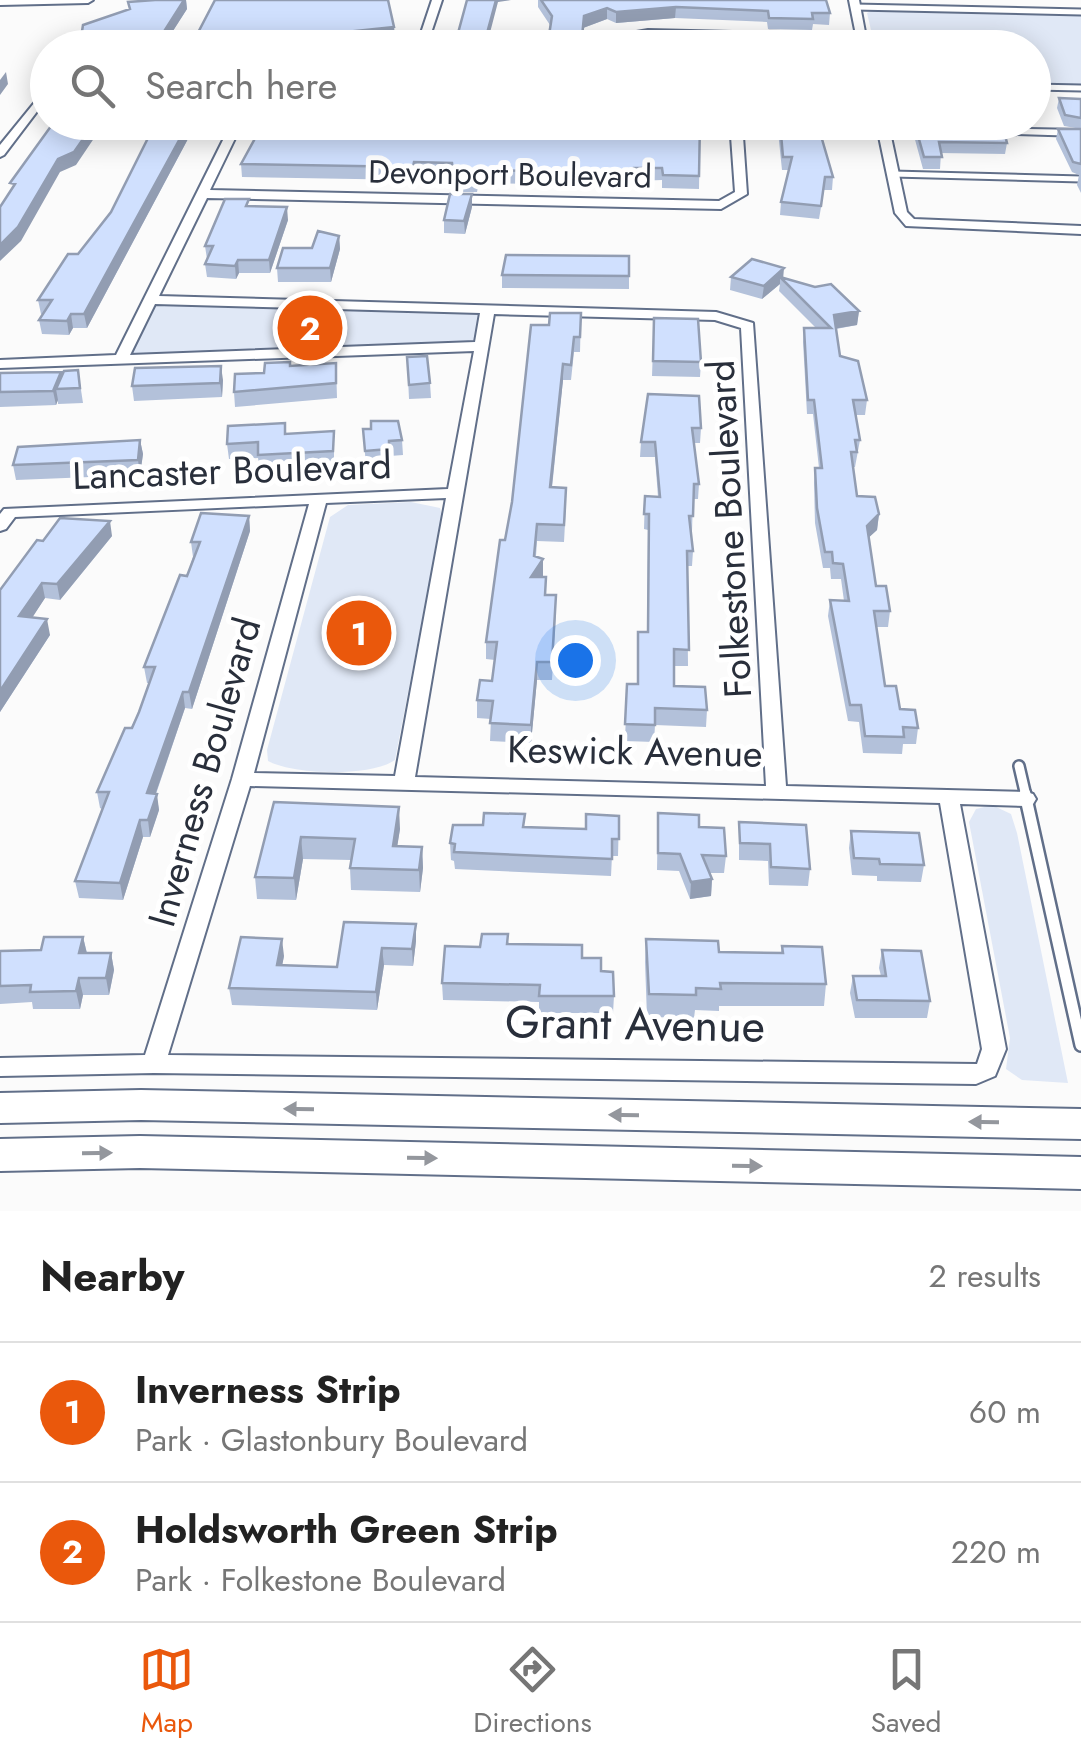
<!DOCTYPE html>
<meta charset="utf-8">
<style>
body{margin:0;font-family:Jost,sans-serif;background:#f2f2f2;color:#222}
.you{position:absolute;left:575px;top:660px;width:35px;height:35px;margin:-25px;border:8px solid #fff;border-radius:50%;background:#1a73e8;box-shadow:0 0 0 15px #1a73e833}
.badge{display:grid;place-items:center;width:65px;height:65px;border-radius:50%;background:#ea580c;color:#fff;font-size:32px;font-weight:700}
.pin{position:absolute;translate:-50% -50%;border:5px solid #fff;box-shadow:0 2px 10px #0006}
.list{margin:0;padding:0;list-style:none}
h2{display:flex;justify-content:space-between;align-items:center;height:130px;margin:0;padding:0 40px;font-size:42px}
h2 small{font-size:32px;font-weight:400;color:#767676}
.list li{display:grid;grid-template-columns:65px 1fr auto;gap:30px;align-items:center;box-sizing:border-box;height:140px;padding:0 40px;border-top:2px solid #e0e0e0}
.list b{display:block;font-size:38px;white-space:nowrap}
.list p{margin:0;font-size:32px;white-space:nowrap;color:#767676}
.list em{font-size:32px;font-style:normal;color:#767676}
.icon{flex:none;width:55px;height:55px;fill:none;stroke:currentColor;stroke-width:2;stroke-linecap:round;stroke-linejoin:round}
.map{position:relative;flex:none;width:1081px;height:1211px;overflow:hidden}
.search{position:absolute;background:#fff;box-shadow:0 5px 25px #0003;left:30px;right:30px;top:30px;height:110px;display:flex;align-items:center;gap:25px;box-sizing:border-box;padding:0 35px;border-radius:55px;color:#767676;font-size:38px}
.sheet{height:410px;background:#fff}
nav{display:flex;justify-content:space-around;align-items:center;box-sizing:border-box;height:140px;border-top:2px solid #e0e0e0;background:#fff;font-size:28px;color:#767676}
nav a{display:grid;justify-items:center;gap:5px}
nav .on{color:#ea580c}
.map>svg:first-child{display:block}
.green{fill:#e0e8f6}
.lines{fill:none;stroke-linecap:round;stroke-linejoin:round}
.service-far2-casing{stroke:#616f89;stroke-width:9}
.service-far1-casing{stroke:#616f89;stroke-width:14}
.service-casing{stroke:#616f89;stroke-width:16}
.minor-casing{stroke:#616f89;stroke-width:4}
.secondary-casing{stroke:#616f89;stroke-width:4}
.service-far2{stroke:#fff;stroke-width:5}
.service-far1{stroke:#fff;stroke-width:9}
.service{stroke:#fff;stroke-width:11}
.minor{fill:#fff;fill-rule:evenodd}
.secondary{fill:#fff;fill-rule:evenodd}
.wall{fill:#b3c1da}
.shaded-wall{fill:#929db2}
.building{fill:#d0e0fe;stroke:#929db2;stroke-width:2.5}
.oneway{fill:#94979d}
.labels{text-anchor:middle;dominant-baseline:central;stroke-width:10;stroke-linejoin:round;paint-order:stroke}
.far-street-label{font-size:32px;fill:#292f3b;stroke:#fff}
.street-label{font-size:38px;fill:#292f3b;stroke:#fff}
.near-street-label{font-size:45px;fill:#292f3b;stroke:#fff}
</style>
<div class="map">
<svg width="1081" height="1211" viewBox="0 0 1081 1211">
<rect width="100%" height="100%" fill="#fbfbfb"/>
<path class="green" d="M875,9l206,5v71l-47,-1v-36l-159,-1 -8,-34z
M632,34l99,2 1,11 -114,1 1,-7z
M150,300l338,10 -6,36 -361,13z
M411,502l29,6 2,8 -47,244c-24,17 -101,15 -127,1l-1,-11 63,-233 18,-12z
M992,805l19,9 6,19 51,250 -46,-3 -16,-11 4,-31 -41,-216 7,-13z"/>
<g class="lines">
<defs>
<path id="service-far2" d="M855,7l226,5
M1034,87l47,1
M893,174l188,5"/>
<path id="service-far1" d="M1019,766l7,30"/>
<path id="service" d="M1025,794l56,251"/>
<path id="minor" d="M0,0h93l-5,3 -88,2z
M432,0h10l-16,48h-10z
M849,0h10l9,48h-10l-1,-7 -209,-5 -21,3 -4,9h-10l6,-13 29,-5 208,5z
M48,86v11l-44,58 -4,2v-12z
M232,122h11l-33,68 509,11 16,-9 -5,-70h12l5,72 -26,15 -514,-11 -48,98 557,16 37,11 33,463 240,6 7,2 3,5 -3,5 -7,2 -66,-2 46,245 -11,27 -19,8 -822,-11 -154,3v-18l145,-3 87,-276 77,-275 -294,13 -9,12 -6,2v-17l4,-5 444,-20 26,-138 -474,17v-8l116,-5zM155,304l325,9 -5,29 -345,13zM494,314l221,6 26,8 25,458 -351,-9zM446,498l-51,278 -141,-3 72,-270zM250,786l690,17 42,246 -5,15 -809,-9z
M876,122l62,5 6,3 -6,3 -48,-1 17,80 7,7 167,7v8l-175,-8 -11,-13z
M984,128l97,2v6l-101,-3v-4z"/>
<path id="secondary" d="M141,1090l940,19v30l-940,-19 -141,3v-30z
M140,1136l941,21v32l-941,-21 -140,3v-32z"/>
</defs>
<use href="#service-far2" class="service-far2-casing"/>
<use href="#service-far1" class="service-far1-casing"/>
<use href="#service" class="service-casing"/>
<use href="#minor" class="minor-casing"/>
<use href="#secondary" class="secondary-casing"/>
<use href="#service-far2" class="service-far2"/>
<use href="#service-far1" class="service-far1"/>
<use href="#service" class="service"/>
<use href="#minor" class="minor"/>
<use href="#secondary" class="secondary"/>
</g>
<path class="wall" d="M155,0h31l1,9 -25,39h-81l-1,-4z
M215,0l179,27 1,11 -87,9 -118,1z
M538,0h288l4,13 -1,12 -16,-1 -1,6 -44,-1 -1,-7 -92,-4 -59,5 -9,-4 -24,9 -33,-3 -12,-18z
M1059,98l22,1v30l-17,-3 -7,-18z
M150,122h47l-110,206h-14l-4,7 -27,-1 -3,-14 4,-6h-2l-3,-14 40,-46 33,-42 41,-80z
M700,122l-1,67 -37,-1v-8l-28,1v5l-155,-3 -2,9h-23l-2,-16 -38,-1 -1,5 -171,-3 -1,-13z
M777,122h40l16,55 -1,13h-8l-5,29 -39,-4 1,-13 8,-32h-7z
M915,125l92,18 -2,11 -64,-1 -1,16h-17l-9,-33z
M1058,129h23v64l-4,-8 2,-10 -7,-3 -16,-33z
M472,194v13l-7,27 -21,-1v-13z
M250,207l38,13 -18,53h-31l-3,6 -29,-2 -2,-13 2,-5 -2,-13z
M339,236l1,13 -9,33h-53l-1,-14z
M629,256v33l-127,-1v-13z
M731,277l52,1 76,33 -2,14 -21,4 4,27 27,44 -2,15h-10l5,25 -5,27h-2l4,29 22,18 -2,16 -9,8 8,48 14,25 -2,16h-11l8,59 15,23 18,19 -2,16h-13l-1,10 -39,-1 -4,-31 -11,-1 -20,-105 2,-16 14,1 -3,-22h-10l-1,-11h-7l-8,-45 -1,-40 1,-15h4l-6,-54h-6l-4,-72 1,-14h12l-37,-37 1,-7 -18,15 -32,-9z
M581,313l-1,39h-6l-3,28h-8l-11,108 14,17 -2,37 -27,-1 -1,15 7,20 3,19 10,17 -4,68h-15l-6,63 -41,-2 1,-22 -14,-1v-18l15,-19 3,-21 -9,-1v-17l63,-317z
M654,318l47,44 -1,15 -48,-1z
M407,357l23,26 1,15 -22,1z
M336,363l1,35 -102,9 -1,-15 30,-19 26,-7z
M78,370l5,33 -25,1v-4l-2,5 -56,2v-34l61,-1v4z
M223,380l-1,17 -88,4 -2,-15z
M648,394l53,34 -1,15h-6l5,41 -1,15h-5l-1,32h-2l3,20 -1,15h-5l1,100h-14v20l33,24 -1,17 -51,-2 -1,17 -29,-1 2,-57h10l10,-52 1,-102 -4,-1 1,-33 13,1 -3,-40h-15l1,-15z
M363,429l39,11 1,15 -13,1v8l-24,2z
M334,431v35l-74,4 -2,-12 -29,1 -2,-15 59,-10z
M140,440l3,14 -3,21 -124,5 -3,-15z
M249,516l1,15 -58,178 -7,-1 -29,86 3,16 -9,27h-7l-20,63 -44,-2 -4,-17 27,-72 -2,-1 -3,-16 42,-80 11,-29h-3l-3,-16 43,-91 6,-19 -2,-15z
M112,536l-52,64 -15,-2 -13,19 18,18 -50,77v-122l43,-49z
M274,802l126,27 -3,17 25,1 1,21 -3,24 -69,-2 -1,-22 1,-8 -48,-1 -7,41 -39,-1 -2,-22z
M658,813l41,14 27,29 -2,17h-14l2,6 -1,17 -21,3 -11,-28 -22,-1z
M619,816l-1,40h-6l-1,20 -156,-7 -1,-8 -3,-1 -1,-17 75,-16 61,2z
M739,822l71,47 -2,17 -39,-1 -1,-24 -29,-1z
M851,831l73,34 -3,17 -44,-1v-5l-25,-1 -3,-27z
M344,922l72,19 -3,25 -29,-1 -7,45 -145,-5 -3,-17 55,-32 -2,9 55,2z
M83,937l4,16h24l3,17 -5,25h-26l-3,14h-47l-1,-7 -32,2v-53l41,-1z
M646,939l73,13 62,1 1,-7 44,38 -2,22h-105v5l-24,-1 -1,8 -47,-1 -2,-55z
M508,944l74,14 19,13 13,25 -1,17h-74v-11l-96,-2 -1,-17 38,-36z
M882,950l48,51 -3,17h-72l-5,-25 3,-17h28l-2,-8z"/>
<path class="shaded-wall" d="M184,0h2l1,9 -25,39h-3l-1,-7z
M496,0h15l-13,2 -12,46h-3z
M676,7l-1,11 -59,5v-11z
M607,8v11l-24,9 1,-12z
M394,27l1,11 -87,9 -1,-11z
M236,36l2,11 -8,1z
M6,72l2,12 -8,11v-15z
M95,122h10l-29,43 -16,7 -39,69 -21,20v-16l58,-86z
M189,122h8l-110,206 -3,-14z
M472,194v13l-7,27 -1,-13z
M287,207l1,13 -18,53 -1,-13z
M339,236l1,13 -9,33 -1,-14z
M238,260l1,13 -3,6 -1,-13z
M784,268l-1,12 -3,-3v7l-18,15 2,-13z
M859,311l-2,14 -24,4 1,-14z
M71,314l2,14 -4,7 -2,-14z
M563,364v16l-13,124v-17z
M221,366l2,14 -1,17 -2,-14z
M61,372l2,15 -7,2 2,11 -2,5 -3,-14z
M140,440l3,14 -3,21 -2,-15z
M879,514l-2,16 -12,11 2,-15z
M249,516l1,15 -58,178 -3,-17z
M110,521l2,15 -52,64 -3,-16z
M543,559v17l-12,18v-17z
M42,583l3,15 -22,34 -4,-16z
M47,619l3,16 -50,77v-21z
M537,662v18l-6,63v-18z
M183,692l2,16 -35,102 -3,-17z
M157,794l2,16 -9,27 -2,-17z
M399,807l1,22 -6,38 -1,-21z
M140,820l3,17 -20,63 -3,-17z
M301,837l2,22 -7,41 -2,-22z
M422,847l1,21 -3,24 -1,-22z
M712,879l-1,17 -21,3 1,-17z
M416,924v17l-3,25 -1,-17z
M83,937l4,17 -8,-1z
M282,939l2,17 -5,26 -2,-17z
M382,948l2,17 -7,45 -1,-18z
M111,953l3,17 -5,25 -3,-17z
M79,978l4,17 -3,14 -4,-18z"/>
<path class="building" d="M155,0h29l-26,41 -78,3 3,-19 47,-16 -2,-7z
M215,0h173l6,27 -87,9h-71l-6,12h-40z
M467,0h29l-13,48h-29z
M541,0h285l4,13h-18l1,6 -44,-1 -1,-7 -92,-4 -60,5 -9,-4 -23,8 -3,32h-34l5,-32z
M770,31l45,1 1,16h-45z
M1059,98l22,1v19l-16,-3z
M54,122h41l-21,30 -16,7 -40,68 -18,18v-38l15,-23 -5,-1z
M156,122h33l-105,192h-13l-4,7 -28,-1 13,-20h-14l30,-46h10l33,-42z
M264,122h436l-1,54 -36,-1 -1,-7h-28v5l-155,-3 -2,9h-23l-2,-16 -38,-1 -1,5 -172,-3z
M780,122h37l16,55h-8l-4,29 -40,-4 11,-45h-9z
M915,125l88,2 4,16 -68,-1 3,15h-18z
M1058,129h23v35l-8,-2z
M450,194h22l-8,27 -20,-1z
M225,199h24l-3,7 41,1 -18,53h-31l-3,6 -30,-2 8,-18h-8z
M318,231l21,5 -9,32h-53l6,-20h29z
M506,255l123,1v20l-127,-1z
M752,259l32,9 -20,18 -33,-9z
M780,277l35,10 16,-3 28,27 -25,4 6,41 18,5 9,39h-14l7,40h-5l2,12h-6l6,44 18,1 4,17 -12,12 9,60h10l4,25h-16l11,75h11l4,23 15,1 3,18 -15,-1 1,10 -39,-1 -4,-31h-11l-20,-105 19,1 -6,-37 -10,-1 -1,-11h-7l-8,-44 -2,-40h7l-8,-68h-6l-4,-72h27z
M550,313h31l-1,24h-6l-3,28 -8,-1 -13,123 16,1 -2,37 -27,-1 -3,32 9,3 -12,18h15l-1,18h11l-4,67h-15l-6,63 -41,-2 3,-22 -16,-1 3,-20 12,1 5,-39h-11l14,-102h5l7,-38 19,-177h18z
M654,318l44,1 3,43 -48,-1z
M427,356l3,27 -21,2 -2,-28z
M290,362v4l46,-3v20l-102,9 1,-18 29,-1 1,-10z
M221,366l-1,17 -88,3 3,-18z
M78,370l2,18 -24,1 8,-18z
M61,372l-8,19 -53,1v-19z
M648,394l51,2 2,32h-9l7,56h-5l-1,32h-4l4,35h-6l2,99 -15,-1v37l31,1 2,23 -52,-2v17l-30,-1 2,-40h11v-52h10l1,-118h-5l1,-18 15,1 -5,-55h-14z
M371,421h27l4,19 -13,1v8l-24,2 -2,-22h8z
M285,423v11l49,-3 -1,20 -75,4v-13l-31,2 1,-18z
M140,440l-2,20 -125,5 5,-18z
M201,513l48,3 -60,176h-6l-36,101 10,1 -9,26h-8l-20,63 -45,-2 34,-89h-12l28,-64h7l7,-16 16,-45h-11l36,-92 7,1 13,-34h-9z
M60,518l50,3 -53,63 -15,-1 -23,33 28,3 -47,72v-101l37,-50 6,1z
M274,802l125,5 -6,39 29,1 -3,23 -69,-2 5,-29 -54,-2 -7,41 -39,-1z
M484,813l41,1 -2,13 63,2v-15l33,2v23h-7v20l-158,-7 1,-8 -5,-1 3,-18h30z
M658,813l41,2v12l25,1 2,28 -24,-1 10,24 -21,3 -11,-28 -22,-1z
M739,822l67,3 4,44 -39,-2 -1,-23 -30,-1z
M851,831l68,2 5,32 -44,-1 -1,-5 -25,-1z
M344,922l72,2 -4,25 -30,-1 -6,44 -147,-4 12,-51 41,2 -5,26 60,2z
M482,934h26l-1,10 75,1v13h19v13l12,1 1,24h-75l1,-11 -98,-2 3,-37 35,1z
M44,937h39l-4,16h32l-5,25h-27l-3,13 -46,1 1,-7 -31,1v-35l41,-1z
M646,939l72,2 1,11 64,1 -1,-7 40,1 4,37 -106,-1 1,6 -25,-1v7l-47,-1z
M882,950l39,1 9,50 -73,-1 -4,-24h33z"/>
<defs><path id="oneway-solid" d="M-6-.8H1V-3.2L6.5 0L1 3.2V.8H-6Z" transform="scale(2.5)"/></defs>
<g class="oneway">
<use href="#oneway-solid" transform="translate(299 1109) rotate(-179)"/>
<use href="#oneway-solid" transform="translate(624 1115) rotate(-179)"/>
<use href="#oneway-solid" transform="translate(984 1122) rotate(-179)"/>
<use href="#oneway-solid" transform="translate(97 1153) rotate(-1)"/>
<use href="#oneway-solid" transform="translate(422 1158) rotate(1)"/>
<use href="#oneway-solid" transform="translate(747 1166) rotate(1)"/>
</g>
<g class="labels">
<g class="far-street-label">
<text transform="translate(510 174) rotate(1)">Devonport Boulevard</text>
</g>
<g class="street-label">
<text transform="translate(232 470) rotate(-2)">Lancaster Boulevard</text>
<text transform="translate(729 529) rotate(-93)">Folkestone Boulevard</text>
<text transform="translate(635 751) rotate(1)">Keswick Avenue</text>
<text transform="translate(204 772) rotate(-74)">Inverness Boulevard</text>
</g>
<g class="near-street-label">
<text transform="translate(635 1024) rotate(1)">Grant Avenue</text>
</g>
</g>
</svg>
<div class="you"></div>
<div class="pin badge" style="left:359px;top:633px">1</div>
<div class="pin badge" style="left:310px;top:328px">2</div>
<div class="search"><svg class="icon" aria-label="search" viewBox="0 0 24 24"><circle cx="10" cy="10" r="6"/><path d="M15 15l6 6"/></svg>Search here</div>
</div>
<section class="sheet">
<h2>Nearby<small>2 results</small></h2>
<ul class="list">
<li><span class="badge">1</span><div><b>Inverness Strip</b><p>Park · Glastonbury Boulevard</p></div><em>60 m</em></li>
<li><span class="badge">2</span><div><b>Holdsworth Green Strip</b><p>Park · Folkestone Boulevard</p></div><em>220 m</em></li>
</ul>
</section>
<nav>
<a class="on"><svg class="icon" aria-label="map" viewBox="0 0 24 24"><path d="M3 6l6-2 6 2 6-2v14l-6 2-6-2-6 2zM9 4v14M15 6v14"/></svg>Map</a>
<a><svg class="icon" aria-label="directions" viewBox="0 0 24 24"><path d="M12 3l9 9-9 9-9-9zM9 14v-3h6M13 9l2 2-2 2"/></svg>Directions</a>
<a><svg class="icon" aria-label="saved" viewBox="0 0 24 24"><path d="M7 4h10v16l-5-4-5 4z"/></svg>Saved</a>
</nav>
